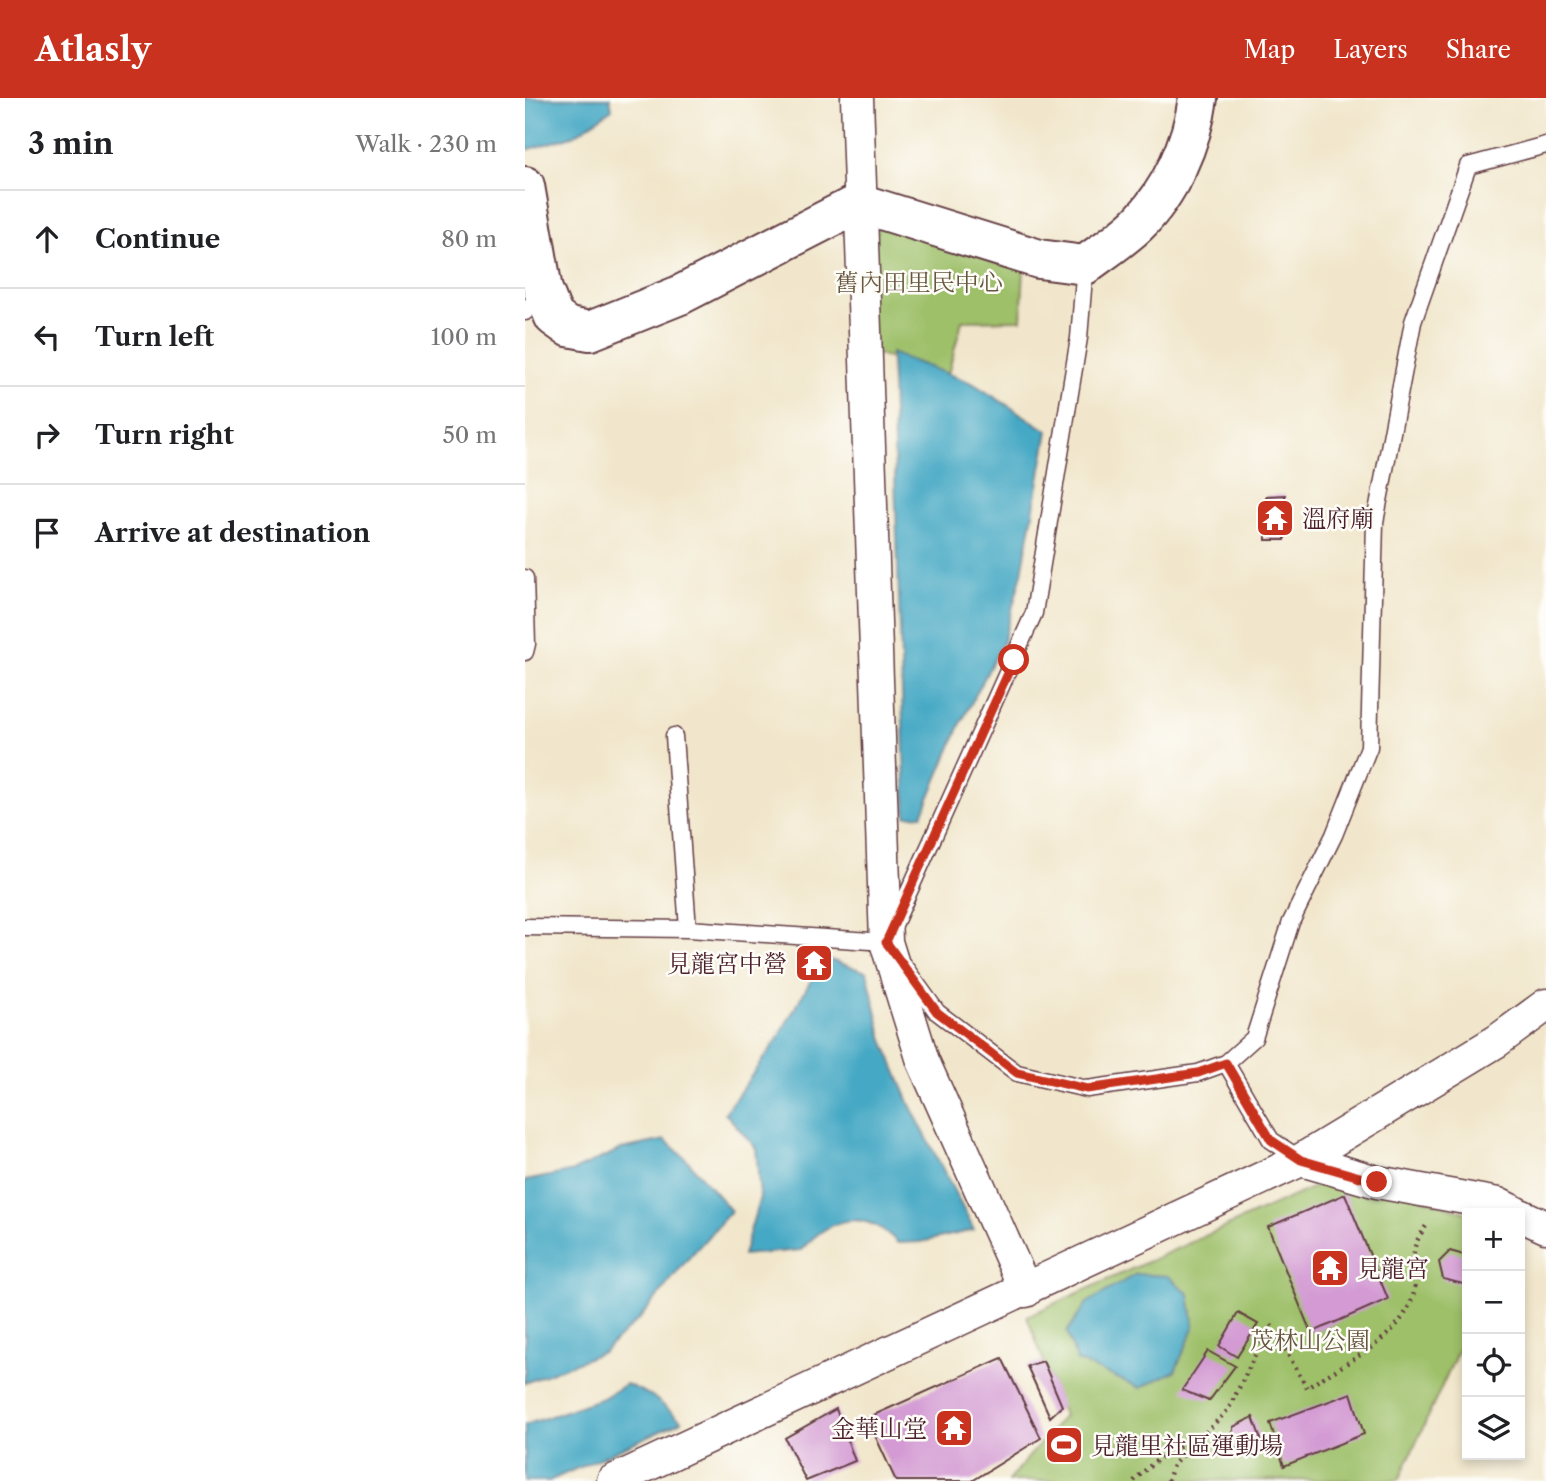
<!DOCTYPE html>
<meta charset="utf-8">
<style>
body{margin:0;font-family:"Libre Caslon Text","Noto Serif TC",serif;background:#f2f2f2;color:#202124}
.controls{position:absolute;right:21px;bottom:21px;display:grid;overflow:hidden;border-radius:0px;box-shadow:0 4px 10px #0003}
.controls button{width:63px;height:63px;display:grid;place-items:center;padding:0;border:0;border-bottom:2px solid #e0e0e0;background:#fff;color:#202124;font:35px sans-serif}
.stop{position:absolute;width:21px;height:21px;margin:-16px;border:5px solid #c8321e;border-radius:50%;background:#fff}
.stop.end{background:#c8321e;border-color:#fff;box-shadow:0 2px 7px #0008}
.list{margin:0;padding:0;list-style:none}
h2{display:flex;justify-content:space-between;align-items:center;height:91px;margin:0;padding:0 28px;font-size:30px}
h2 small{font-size:23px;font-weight:400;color:#757577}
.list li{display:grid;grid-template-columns:46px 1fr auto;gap:21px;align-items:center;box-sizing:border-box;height:98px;padding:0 28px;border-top:2px solid #e0e0e0}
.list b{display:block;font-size:26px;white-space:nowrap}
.list em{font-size:23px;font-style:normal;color:#757577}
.icon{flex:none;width:38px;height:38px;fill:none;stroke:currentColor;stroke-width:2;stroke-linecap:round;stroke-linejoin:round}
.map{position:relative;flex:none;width:1021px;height:1383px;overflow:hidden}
header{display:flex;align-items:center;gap:42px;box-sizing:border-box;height:98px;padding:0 35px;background:#c8321e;color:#fff}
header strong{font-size:33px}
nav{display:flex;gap:38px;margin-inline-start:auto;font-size:24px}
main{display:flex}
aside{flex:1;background:#fff}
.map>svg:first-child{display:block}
.green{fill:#9ec069;stroke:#74704a;stroke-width:2}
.water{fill:#45a8c4;stroke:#486478;stroke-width:2}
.building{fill:#d39ad3}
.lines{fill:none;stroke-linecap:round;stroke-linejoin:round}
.service-casing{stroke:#633d43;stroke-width:19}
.minor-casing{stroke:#633d43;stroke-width:35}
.tertiary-casing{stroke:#633d43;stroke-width:42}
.path{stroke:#633d43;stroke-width:4.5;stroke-dasharray:2 5;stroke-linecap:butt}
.service{stroke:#fff;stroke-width:16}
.minor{stroke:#fff;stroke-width:32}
.tertiary{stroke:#fff;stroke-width:38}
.route{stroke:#c8321e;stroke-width:9}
.labels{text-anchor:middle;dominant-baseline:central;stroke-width:5;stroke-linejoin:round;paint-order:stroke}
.park-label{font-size:24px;fill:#675741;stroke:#fdfcf7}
.poi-label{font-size:24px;fill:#4a1f2b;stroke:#fdfcf7;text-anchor:start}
</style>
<header>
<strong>Atlasly</strong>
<nav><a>Map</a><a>Layers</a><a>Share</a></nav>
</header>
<main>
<aside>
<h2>3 min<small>Walk · 230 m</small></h2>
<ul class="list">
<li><svg class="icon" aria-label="ahead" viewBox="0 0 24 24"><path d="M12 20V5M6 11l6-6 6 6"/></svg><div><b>Continue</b></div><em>80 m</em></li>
<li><svg class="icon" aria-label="left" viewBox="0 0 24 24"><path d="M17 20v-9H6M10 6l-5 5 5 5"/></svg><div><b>Turn left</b></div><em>100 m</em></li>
<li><svg class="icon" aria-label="right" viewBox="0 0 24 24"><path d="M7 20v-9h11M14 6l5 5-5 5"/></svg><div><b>Turn right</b></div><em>50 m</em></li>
<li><svg class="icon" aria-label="arrive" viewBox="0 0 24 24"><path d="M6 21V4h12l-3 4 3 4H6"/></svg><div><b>Arrive at destination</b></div></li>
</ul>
</aside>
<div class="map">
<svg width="1021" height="1383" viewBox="0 0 1021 1383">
<rect width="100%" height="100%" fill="#fdfcf7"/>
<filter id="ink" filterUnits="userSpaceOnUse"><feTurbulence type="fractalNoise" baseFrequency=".0143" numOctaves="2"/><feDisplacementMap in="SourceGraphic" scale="14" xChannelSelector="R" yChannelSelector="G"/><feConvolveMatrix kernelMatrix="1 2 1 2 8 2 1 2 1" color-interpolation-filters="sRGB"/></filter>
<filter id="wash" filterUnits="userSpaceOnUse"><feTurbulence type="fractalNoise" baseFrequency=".00686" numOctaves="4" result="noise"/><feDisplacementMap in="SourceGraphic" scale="28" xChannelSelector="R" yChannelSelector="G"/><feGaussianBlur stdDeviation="1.57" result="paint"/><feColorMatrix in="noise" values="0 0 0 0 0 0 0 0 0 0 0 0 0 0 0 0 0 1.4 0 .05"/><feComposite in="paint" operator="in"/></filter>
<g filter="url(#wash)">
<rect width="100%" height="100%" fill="#f1e6cb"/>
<path class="green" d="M334,105l166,51 -4,66 -59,1 -14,53 -83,-23z
M820,1075l122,40v118l-68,149 -391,1 56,-65 -37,-100z"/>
<path class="water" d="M0,0h85l2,11 -37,26 -48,15z
M366,255l81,30 76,48 -26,142 -19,69 -42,81 -39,92 -16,1z
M299,860l43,14 16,68 27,65 64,125 -53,12 -23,1c-34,-35 -66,-27 -97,7l-58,5 17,-58 -4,-49 -31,-35 51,-72z
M140,1042l22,20 44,51 -45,50 -46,57 -37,34 -78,31v-202l49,-10 47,-22z
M611,1176l32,2 21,18 5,34 -19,43 -35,17 -63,-27 -10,-29 20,-29z
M101,1286l26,12 30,25 -133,60h-24v-56l78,-27z"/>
<g id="blocks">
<path class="building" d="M760,397v45h-19v-44z
M289,853l10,7 -8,15 -11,-4z
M820,1096l43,105 -77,34 -43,-106z
M925,1153l14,4 3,5v25l-24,-6 -4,-17z
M713,1215l20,11 -21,33 -18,-11z
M683,1253l27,15 -26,35 -27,-11z
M477,1260l39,80 -69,43h-76l-29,-63z
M518,1263l19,45 -12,11 -23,-51z
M826,1295l13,41 -80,32 -14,-43z
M311,1311l19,52 -49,20 -21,-43z
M728,1319l9,25 -10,8 -19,-2v-21z"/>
</g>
</g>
<g filter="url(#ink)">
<use href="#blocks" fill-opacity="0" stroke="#633d43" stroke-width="2"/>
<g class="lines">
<defs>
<path id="service" d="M0,214l17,-20
M0,480l2,66 -2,8
M149,638l14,193
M0,829l163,2 198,13 2,2
M368,829l141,-314 45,-275 6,-73
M378,867l34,47 80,61 70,16 111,-16 28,-10 28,-25 37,-116 43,-87 35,-88 6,-225 38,-200 55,-156 78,-21
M701,965l45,77 30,20"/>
<path id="minor" d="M332,0l29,844 37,119 103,230
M776,1062l76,22 121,22 18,9
M995,1117l26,12
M88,1383l688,-321 196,-119 49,-36"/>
<path id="tertiary" d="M0,88l18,104 11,27 14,10 22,4 90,-36 179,-92 180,56 46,6c17,-13 36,-25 52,-40 33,-32 55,-82 61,-127"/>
</defs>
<use href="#service" class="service-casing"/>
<use href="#minor" class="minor-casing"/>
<use href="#tertiary" class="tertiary-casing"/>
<path class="path" d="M746,1227l36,63c40,-28 99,-49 108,-101 6,-30 -12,-28 11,-61
M609,1383c21,-21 37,-34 66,-41
M643,1383l5,-16 55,-55 42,-84"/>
<use href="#service" class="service"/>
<use href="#minor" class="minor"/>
<use href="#tertiary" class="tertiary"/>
</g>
</g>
<g class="lines" filter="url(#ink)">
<path class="route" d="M489,562l-128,282 51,70 80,61 70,16 111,-16 28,-10 45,77 30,20 76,22"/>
</g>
<defs>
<symbol id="temple-square" viewBox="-11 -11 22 22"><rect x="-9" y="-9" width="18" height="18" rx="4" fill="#c8321e" stroke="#fdfcf7"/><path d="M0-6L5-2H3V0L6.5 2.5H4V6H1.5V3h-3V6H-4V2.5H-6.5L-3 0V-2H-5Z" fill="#fff"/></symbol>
<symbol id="stadium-square" viewBox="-11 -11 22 22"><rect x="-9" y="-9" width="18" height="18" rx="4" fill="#c8321e" stroke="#fdfcf7"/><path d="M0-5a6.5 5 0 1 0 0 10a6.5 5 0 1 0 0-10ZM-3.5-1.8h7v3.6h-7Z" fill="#fff"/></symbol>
</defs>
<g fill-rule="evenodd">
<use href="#temple-square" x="728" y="398" width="44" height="44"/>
<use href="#temple-square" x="267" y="843" width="44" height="44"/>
<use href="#temple-square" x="783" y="1148" width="44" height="44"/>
<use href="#temple-square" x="407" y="1308" width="44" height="44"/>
<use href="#stadium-square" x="517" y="1325" width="44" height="44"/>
</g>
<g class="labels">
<g class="park-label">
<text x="394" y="184">舊內田里民中心</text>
<text x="785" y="1242">茂林山公園</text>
</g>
<g class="poi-label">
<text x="777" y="420">溫府廟</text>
<text x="262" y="865" text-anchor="end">見龍宮中營</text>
<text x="832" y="1170">見龍宮</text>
<text x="402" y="1330" text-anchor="end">金華山堂</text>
<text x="566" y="1347">見龍里社區運動場</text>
</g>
</g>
</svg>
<div class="controls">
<button>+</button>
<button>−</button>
<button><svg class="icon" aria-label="locate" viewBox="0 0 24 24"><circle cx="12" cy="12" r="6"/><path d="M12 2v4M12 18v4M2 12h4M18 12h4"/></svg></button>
<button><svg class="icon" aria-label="layers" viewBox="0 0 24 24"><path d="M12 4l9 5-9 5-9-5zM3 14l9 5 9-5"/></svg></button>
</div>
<div class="stop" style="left:489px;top:562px"></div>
<div class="stop end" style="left:852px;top:1084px"></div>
</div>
</main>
